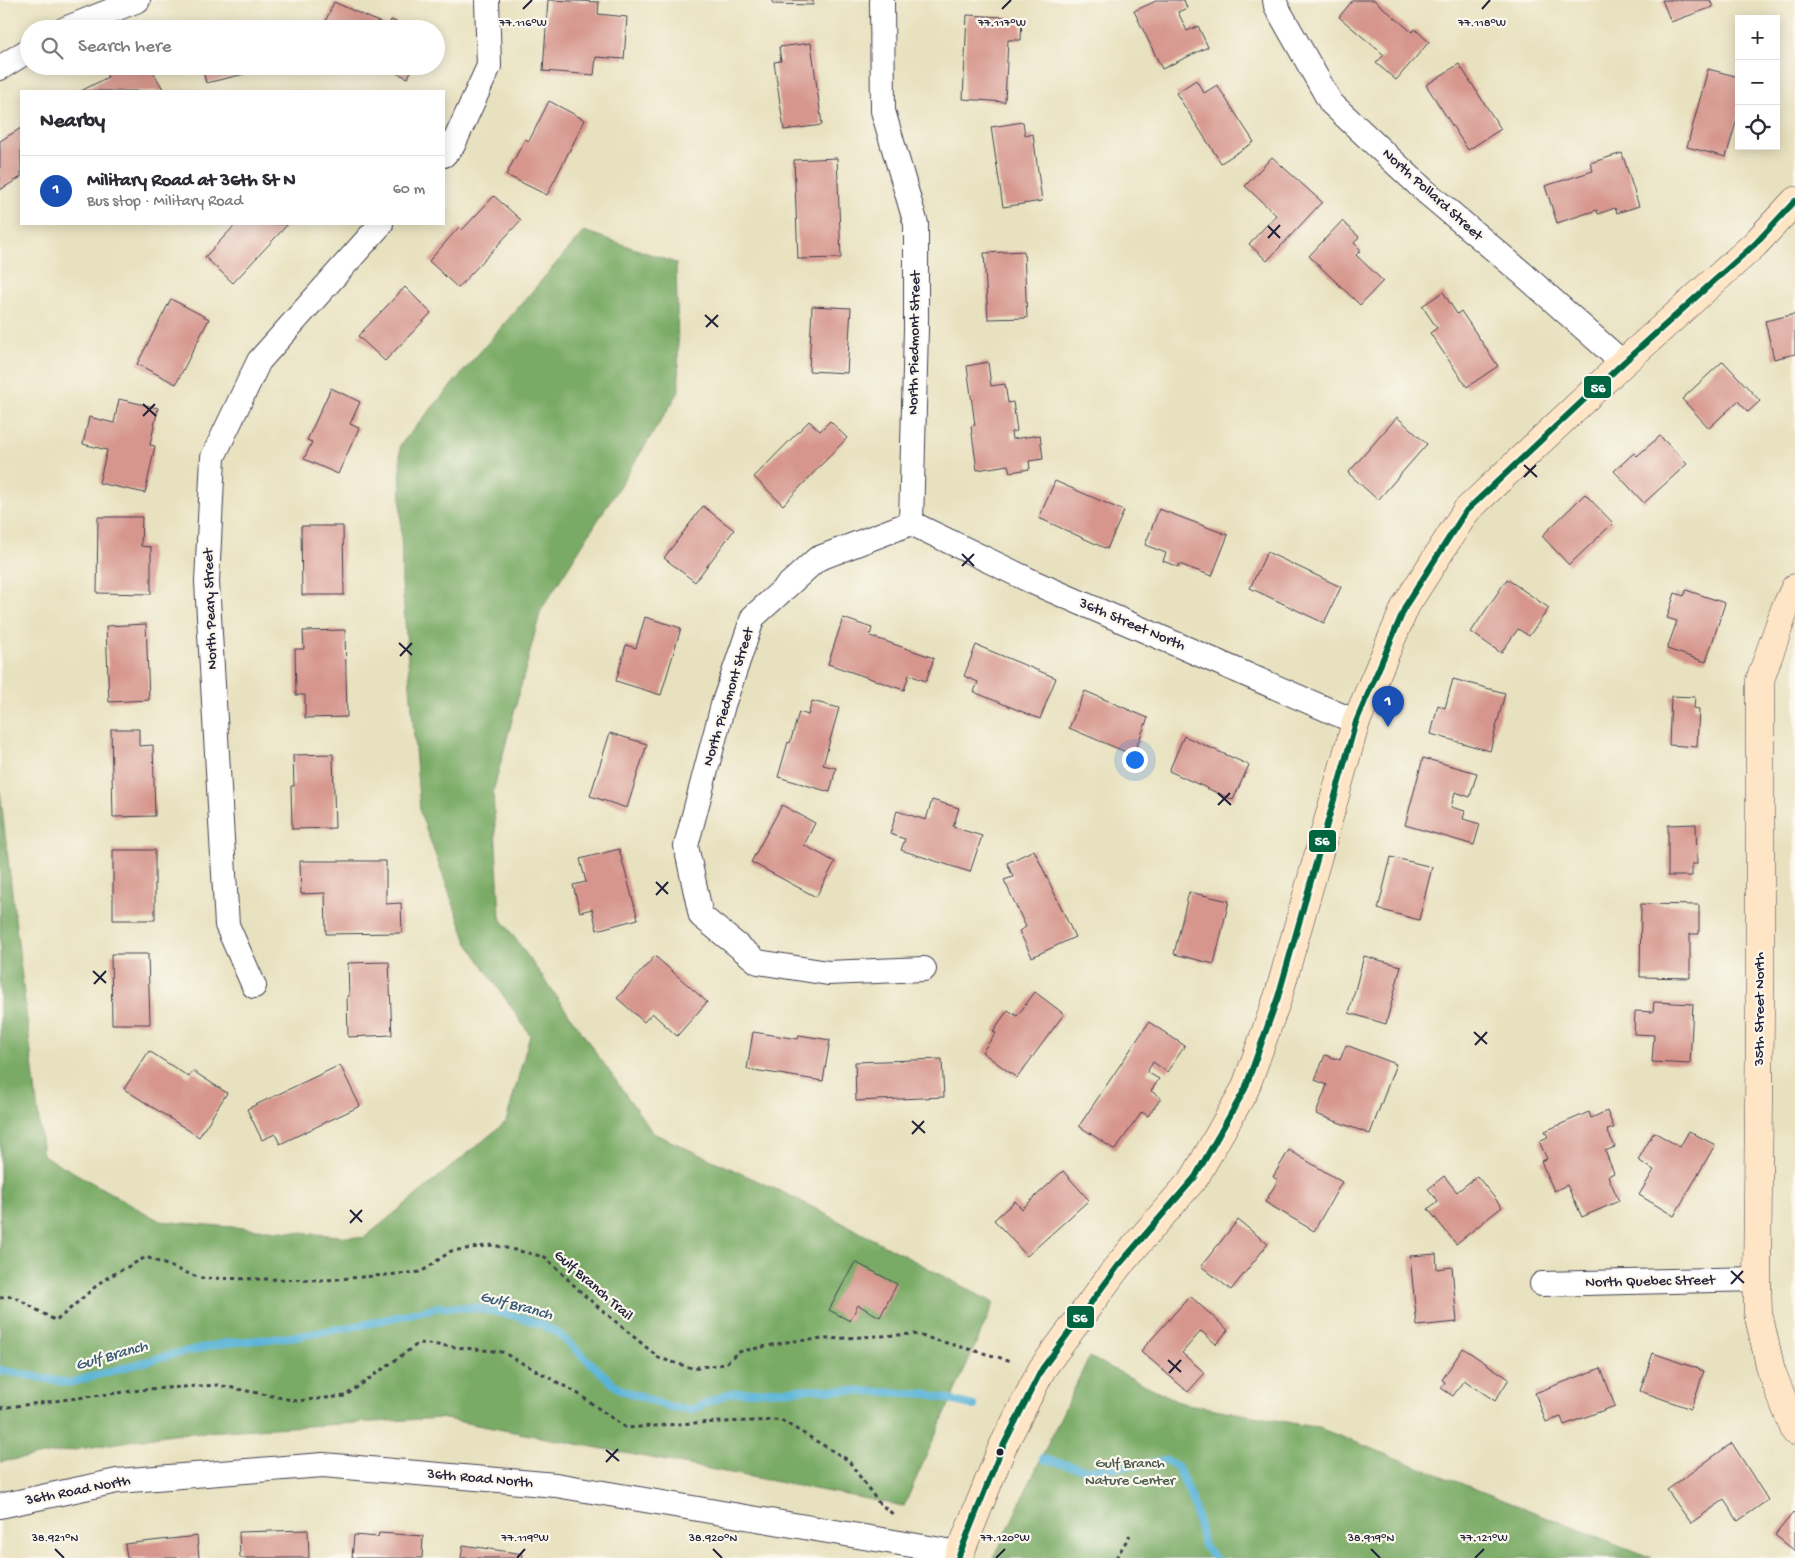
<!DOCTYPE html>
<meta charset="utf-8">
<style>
body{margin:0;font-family:"Gochi Hand",sans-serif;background:#f7f7f7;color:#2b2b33}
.controls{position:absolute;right:15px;top:15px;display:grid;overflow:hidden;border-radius:0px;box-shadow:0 2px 12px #0003}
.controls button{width:45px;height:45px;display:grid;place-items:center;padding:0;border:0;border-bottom:1px solid #e1e1e2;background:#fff;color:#2b2b33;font:25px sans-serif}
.you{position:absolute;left:1134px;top:759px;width:18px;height:18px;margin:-12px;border:4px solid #fff;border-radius:50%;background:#1a73e8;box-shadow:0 0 0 8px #1a73e833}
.badge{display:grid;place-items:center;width:32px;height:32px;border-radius:50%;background:#b45309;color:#fff;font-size:16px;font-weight:700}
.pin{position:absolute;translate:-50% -41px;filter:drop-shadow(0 1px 2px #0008)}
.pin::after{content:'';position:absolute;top:26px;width:18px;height:15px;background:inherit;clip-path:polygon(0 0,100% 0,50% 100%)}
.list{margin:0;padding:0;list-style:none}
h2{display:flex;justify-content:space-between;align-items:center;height:65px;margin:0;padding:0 20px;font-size:21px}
h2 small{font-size:16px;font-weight:400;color:#7c7c81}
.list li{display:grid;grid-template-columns:32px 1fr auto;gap:15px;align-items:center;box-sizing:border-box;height:70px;padding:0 20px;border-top:1px solid #e1e1e2}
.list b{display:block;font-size:19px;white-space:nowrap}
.list p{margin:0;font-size:16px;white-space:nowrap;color:#7c7c81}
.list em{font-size:16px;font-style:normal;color:#7c7c81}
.icon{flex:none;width:28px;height:28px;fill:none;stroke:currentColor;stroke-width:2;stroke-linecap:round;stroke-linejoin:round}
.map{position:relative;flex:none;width:1795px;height:1558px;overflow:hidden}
.search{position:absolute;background:#fff;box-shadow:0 2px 12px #0003;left:20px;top:20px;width:425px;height:55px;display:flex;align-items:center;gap:12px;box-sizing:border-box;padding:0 18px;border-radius:28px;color:#7c7c81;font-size:19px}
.panel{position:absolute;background:#fff;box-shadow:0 2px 12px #0003;left:20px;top:90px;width:425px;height:135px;border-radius:0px}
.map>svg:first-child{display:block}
.forest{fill:#7aab66;stroke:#4e6650}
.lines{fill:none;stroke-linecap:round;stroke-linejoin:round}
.stream{stroke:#5ab4d8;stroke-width:8}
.building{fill:#d6968d}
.street-casing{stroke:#403f4f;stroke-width:26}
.secondary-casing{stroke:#403f4f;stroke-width:29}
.path{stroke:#403f4f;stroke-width:3;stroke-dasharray:4 4;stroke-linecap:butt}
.street{stroke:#fff;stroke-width:24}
.secondary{stroke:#fde5c5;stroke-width:28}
.bus-1-casing{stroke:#fbf7ec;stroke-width:10}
.bus-1{stroke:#006641;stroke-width:6}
.ticks{fill:none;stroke:#22223b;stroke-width:2}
.bus-dot{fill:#22223b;stroke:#fbf7ec;stroke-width:2}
.labels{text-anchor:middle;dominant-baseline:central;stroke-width:4.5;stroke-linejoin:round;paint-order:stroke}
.street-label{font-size:15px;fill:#22223b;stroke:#fbf7ec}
.park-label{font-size:15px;fill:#4c5b4f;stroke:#fbf7ec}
.water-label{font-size:16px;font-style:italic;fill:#385c7a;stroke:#fbf7ec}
.ticks-label{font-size:12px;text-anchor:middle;fill:#22223b;stroke:#fbf7ec;stroke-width:4.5;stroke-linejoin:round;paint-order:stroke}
.line-badge{stroke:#fbf7ec;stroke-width:2}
.badge-label{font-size:14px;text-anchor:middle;font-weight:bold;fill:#fff}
</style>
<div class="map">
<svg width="1795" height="1558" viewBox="0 0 1795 1558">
<rect width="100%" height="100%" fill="#fbf7ec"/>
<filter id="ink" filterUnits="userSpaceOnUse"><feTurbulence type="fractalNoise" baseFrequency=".02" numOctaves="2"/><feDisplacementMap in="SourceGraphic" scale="10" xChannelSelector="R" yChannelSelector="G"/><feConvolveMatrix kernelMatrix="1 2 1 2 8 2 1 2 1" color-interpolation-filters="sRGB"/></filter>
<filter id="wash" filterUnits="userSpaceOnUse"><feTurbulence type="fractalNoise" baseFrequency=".0096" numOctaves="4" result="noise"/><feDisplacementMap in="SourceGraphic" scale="20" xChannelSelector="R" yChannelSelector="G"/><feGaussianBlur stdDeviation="1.12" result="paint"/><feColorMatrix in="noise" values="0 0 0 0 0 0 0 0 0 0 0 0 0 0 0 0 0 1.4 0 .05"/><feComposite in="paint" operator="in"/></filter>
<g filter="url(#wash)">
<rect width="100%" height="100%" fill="#e8e1bf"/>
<path class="forest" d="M584,231l92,32 3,129 -138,218 -48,182 7,125 153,216 142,65 199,105 -90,203 -464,-88 -268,16 -172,28v-671l43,364 117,66 204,17 142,-116 24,-87 -63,-93 -47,-130 -18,-229 -2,-138z
M1089,1357l93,46 137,25 333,130h-658z"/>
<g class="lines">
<path class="stream" d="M0,1370l69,13 104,-29 54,-11 72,-7 63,-11 77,-18 38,1 39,8 24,8 18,9 61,56 47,17 25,4 39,-17 82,-4 116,5 46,12
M1043,1459l44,11 54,-5 24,-5 12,6 15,33 12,47 11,12"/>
</g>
<g id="blocks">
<path class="building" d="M548,0l51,2 -1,12 29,3 -3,42 -28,-2 -2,18 -51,-4z
M773,0h40v5l-40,-1z
M1158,0h26l3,8 -9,4 9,19 11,-5 10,21 -46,22 -28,-58z
M1353,0h21l38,32 3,-3 14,13 -33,38 -20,-17 8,-8 -45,-38z
M1662,0h48l3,7 -42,15z
M334,2l54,24 3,-6 21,9h-90z
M967,15l55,3 -1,22h-13l-3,62 -42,-3z
M279,23l2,6h-23v-1z
M811,43l11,82 -38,5 -10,-68 7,-1 -2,-14z
M1459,64l42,65 -33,21 -42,-65z
M119,66h31l14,25h-83l27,-14 -2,-4z
M202,66h72v1l-68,16z
M381,66h32l-5,12z
M1708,69l31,8v35l-13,45 -39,-10z
M1196,80l8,13 13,-8 37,57 -33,21 -45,-70z
M549,101l36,19 -38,75 -41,-20 19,-36 4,2z
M1023,122l2,14 8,-2 9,67 -39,6 -12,-80z
M21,128v49l-21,13v-49z
M1622,153l17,53 -22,7 -2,-5 -17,6 -1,-4 -40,13 -12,-37 48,-15 -3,-8z
M1272,157l50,45 -55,59 -18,-17 27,-29 -31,-29z
M837,158l4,100 -43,1 -4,-99z
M494,196l27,24 -63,68 -29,-27 30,-34 3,3z
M1342,221l17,16 -5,6 7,7 -5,5 27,26 -23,24 -51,-49z
M236,224h52l-55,59 -28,-26z
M1024,251l3,67 -39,1 -4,-66z
M405,287l26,26 -46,48 -27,-25z
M1443,292l14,22 4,-3 37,55 -31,21 -37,-54 7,-5 -15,-22z
M171,299l38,20 -33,65 -39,-20z
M812,306l39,2 -4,65 -38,-2z
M1795,314v40l-21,5 -9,-38z
M1723,361l37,40 -12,11 -10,-11 -29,27 -27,-29z
M988,362l3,24 14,-2 3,19 5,-1 4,29 -6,1 1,7 28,-4 3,24 -14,2 1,8 -20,3 -2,-7 -31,5 -6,-44 4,-1 -8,-59z
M331,388l29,14 -10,22 9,4 -21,46 -34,-15 8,-17 -5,-2z
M119,399l39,9 -8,37 5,1 -10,47 -46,-10 8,-33 -24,-6 6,-27 25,6z
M1397,417l30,27 -49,56 -30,-27z
M809,421l11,10 10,-10 17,17 -64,67 -29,-28z
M1660,436l27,28 -43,39 -30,-32 20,-18 3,3z
M1055,481l69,30 -17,38 -68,-31z
M1585,494l28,29 -44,42 -27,-29z
M703,506l31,24 -39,52 -31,-24z
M1159,509l69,26 -16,41 -33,-12 -1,3 -15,-6 3,-8 -21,-8z
M98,517h44l-1,29 10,1v47l-54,-1z
M301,526h42l1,69h-42z
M1267,552l74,35 -17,36 -74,-35z
M1507,579l42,29 -20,28 -11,-7 -17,24 -30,-21z
M1686,590l39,13 -19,59 -39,-13 10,-28 -10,-3 8,-25 9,3z
M645,617l36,11 -20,67 -45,-14 10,-36 10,3z
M843,618l29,10 -2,8 64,22 -8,23 -17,-6 -5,15 -76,-26z
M146,624l3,76 -40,2 -3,-76z
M345,630l2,87 -42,1v-23h-9l-1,-46h9l-1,-18z
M976,645l80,33 -16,41 -66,-27 4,-10 -14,-6z
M1453,679l52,14 -15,58 -59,-17 7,-29 7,3z
M1085,691l63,27 -15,37 -64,-27z
M1671,696l24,1 -1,11 5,1 -2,38 -28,-2z
M812,701l27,7 -16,57 13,3 -6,24 -52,-15 10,-35 2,1 9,-31 9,3z
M111,729h28v17l14,-1 2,71 -42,1z
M610,733l37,11 -20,64 -37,-12z
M1184,736l65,29 -16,35 -64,-29z
M333,754l2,74 -43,1 -1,-43h3l-1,-31z
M1423,758l54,15 -7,24 -15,-5 -4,15 14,4 -2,8 17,5 -6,21 -69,-20z
M932,800l27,8 -6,19 29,9 -12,36 -69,-22 4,-11 -15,-5 7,-23 29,9z
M782,805l33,18 -11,22 31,17 -19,35 -65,-35z
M1696,824l1,40h-5v12h-24v-51z
M619,849l19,70 -41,11 -5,-21 -12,3 -7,-27 13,-3 -6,-23z
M113,850h42v70h-42z
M1034,850l41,87 -43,20 -13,-26 7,-4 -22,-47 9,-3 -6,-14z
M1391,857l41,10 -13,53 -41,-11z
M300,861h86v43l15,-1 1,30 -76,1 -1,-41 -24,1z
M1189,892l40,9 -15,63 -40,-10z
M1641,904l58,1v29h-9v44l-50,-1z
M111,954h37l2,70h-38z
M655,956l52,46 -30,34 -25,-23 -8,9 -27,-24z
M1364,956l37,10 -15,58 -37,-11z
M389,962l3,73 -44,2 -1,-41h2l-1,-33z
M1035,992l29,22 -47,64 -35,-26 14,-19 -3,-2 15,-21 9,6z
M1654,1002l39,2 -3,60 -38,-2 2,-27 -20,-1 1,-23 18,1z
M1149,1022l36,24 -18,26 -14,-10 -6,10 12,7 -8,12 10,7 -13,18 -6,-4 -27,38 -36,-24z
M753,1032l45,7 1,-4 31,5 -7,41 -76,-12z
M1346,1045l50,19 -26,70 -54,-20 11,-29 -12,-5 10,-25 15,5z
M149,1051l40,26 4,-6 34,22 -28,44 -75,-48z
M942,1059l2,38 -88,4 -1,-39z
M340,1065l20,41 -80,38 -5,-10 -13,6 -15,-31z
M1607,1111l7,17 -7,2 8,17 -10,4 9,22 -6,3 11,25 -37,16 -15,-32 -13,6 -13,-30 6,-2 -8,-18 9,-4 -3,-6 44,-19 2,6z
M1689,1131l26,14 -41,71 -35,-21 15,-25 -16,-10 16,-28 26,15z
M1289,1150l53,32 -28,49 -49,-29 13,-22 -5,-3z
M1063,1171l26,29 -62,56 -33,-36 21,-19 7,8z
M1444,1176l13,16 20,-16 25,31 -46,37 -28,-35 10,-8 -10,-12z
M1238,1220l30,24 -37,46 -30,-24z
M1436,1254l1,15 15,-2 5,55 -40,4 -7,-70z
M855,1262l42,22 -17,33 -22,-12 -8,16 -21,-11z
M1190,1296l38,34 -12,14 -15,-13 -19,22 23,20 -17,19 -47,-41z
M1463,1348l46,31 -14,22 -31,-21 -11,16 -12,-8 4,-6 -3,-2z
M1653,1353l51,18 -13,38 -51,-18z
M1601,1368l14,38 -51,19 -3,-8 -15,5 -11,-29z
M1732,1443l36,57 -30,21 -14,-21 -33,23 -24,-33z
M1793,1513l2,2v36l-20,-16z
M308,1530l1,28h-69l-1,-26z
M379,1533l44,3 -1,22h-70l2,-23 24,2z
M197,1536l2,22h-72l-2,-14z
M463,1545l60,9 -1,4h-61z"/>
</g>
</g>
<g filter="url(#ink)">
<use href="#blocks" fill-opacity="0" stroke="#403f4f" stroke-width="1"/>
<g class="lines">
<defs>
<path id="street" d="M882,0l1,111 33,113v105l-5,194
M1275,0l1,6 55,97 95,89 96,81 101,90
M65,29l73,-29
M0,68l29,-18
M444,155l9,-10 36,-79 -2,-66
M911,523l-94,36 -64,58 -30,88 -37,141 15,70 57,46 70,11 96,-4
M911,523l124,60 321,139
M254,986l-27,-61 -20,-343 6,-125 46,-96 122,-137
M1542,1284l215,-5
M0,1506l117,-25 206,-16 233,20 403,68"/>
<path id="secondary" d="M1795,588l-10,21 -25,71v336l-3,263 1,34 13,57 24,61
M958,1558l44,-110 40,-79 76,-103 77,-89 50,-88 33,-92 78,-275 50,-117 60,-94 157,-148 132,-119 40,-43"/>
</defs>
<use href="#street" class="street-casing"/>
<use href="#secondary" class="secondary-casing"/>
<path class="path" d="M0,1298l13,-2 43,25 47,-41 43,-23 54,21 126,2 95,-8 30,-21 42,-6 52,12 39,38 75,63 33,10 33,-4 13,-12 54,-11 122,-7 98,27
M0,1408l148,-19 70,-4 79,16 48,-5 74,-53 83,9 75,41 49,35 67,-5 88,-3 67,40 30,42 16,13
M1116,1558l14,-23"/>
<use href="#street" class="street"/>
<use href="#secondary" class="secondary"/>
<defs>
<path id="bus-1" d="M958,1558l44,-110 40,-79 76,-103 77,-89 50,-88 33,-92 78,-275 50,-117 60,-94 157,-148 132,-119 40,-43"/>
</defs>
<use href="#bus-1" class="bus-1-casing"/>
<use href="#bus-1" class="bus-1"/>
</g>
</g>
<path class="ticks" d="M523,9l9,-9M1002,9l9,-9M1482,9l8,-9M1268,226l12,12M1268,238l12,-13M705,315l13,12M706,327l12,-12M143,404l13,12M143,416l12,-12M1524,465l13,12M1524,477l12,-12M962,554l12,12M962,566l12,-12M399,643l13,12M400,656l12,-13M1218,793l13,12M1218,805l12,-12M656,882l12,12M656,895l12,-13M93,971l13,12M94,984l12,-13M1474,1032l13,12M1475,1045l12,-13M912,1121l13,12M912,1134l12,-13M350,1210l12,12M350,1223l12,-13M1731,1271l13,12M1731,1284l12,-13M1168,1360l13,12M1169,1373l12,-13M606,1450l13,11M606,1462l12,-13M55,1549l9,9M713,1549l9,9M1371,1549l9,9M517,1558l8,-9M996,1558l9,-9M1475,1558l9,-9"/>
<circle class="bus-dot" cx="1000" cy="1452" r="4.5"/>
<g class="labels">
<g class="street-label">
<text transform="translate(1432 195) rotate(42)">North Pollard Street</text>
<text transform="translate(915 343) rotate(-89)">North Piedmont Street</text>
<text transform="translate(211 609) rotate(-92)">North Peary Street</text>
<text transform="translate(1132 625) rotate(23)">36th Street North</text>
<text transform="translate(729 697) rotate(-73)">North Piedmont Street</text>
<text transform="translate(1760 1009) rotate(-90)">35th Street North</text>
<text transform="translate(1650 1282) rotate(-1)">North Quebec Street</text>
<text transform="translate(593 1286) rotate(41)">Gulf Branch Trail</text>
<text transform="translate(480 1479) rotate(5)">36th Road North</text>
<text transform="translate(78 1491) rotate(-11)">36th Road North</text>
</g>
<g class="park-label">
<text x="1130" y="1464">Gulf Branch<tspan x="1130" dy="17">Nature Center</tspan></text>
</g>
<g class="water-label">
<text transform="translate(516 1307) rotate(15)">Gulf Branch</text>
<text transform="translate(112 1357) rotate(-16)">Gulf Branch</text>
</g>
</g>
<g class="ticks-label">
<text x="523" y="26">77.116°W</text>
<text x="1002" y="26">77.117°W</text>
<text x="1482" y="26">77.118°W</text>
<text x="525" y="1541">77.119°W</text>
<text x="1005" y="1541">77.120°W</text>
<text x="1484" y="1541">77.121°W</text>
<text x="55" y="1541">38.921°N</text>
<text x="713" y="1541">38.920°N</text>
<text x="1371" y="1541">38.919°N</text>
</g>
<g class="line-badge">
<rect x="1583" y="375" width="29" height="24" rx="5" fill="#006641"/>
<rect x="1308" y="829" width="29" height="24" rx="5" fill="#006641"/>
<rect x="1066" y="1305" width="29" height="24" rx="5" fill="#006641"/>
</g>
<g class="badge-label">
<text x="1598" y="392">56</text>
<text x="1322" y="845">56</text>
<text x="1080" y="1322">56</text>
</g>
</svg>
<div class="controls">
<button>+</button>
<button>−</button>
<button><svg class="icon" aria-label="locate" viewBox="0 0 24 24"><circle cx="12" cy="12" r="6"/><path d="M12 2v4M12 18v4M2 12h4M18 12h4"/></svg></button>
</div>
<div class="you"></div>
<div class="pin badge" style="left:1388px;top:727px;background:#1a4fb4">1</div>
<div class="search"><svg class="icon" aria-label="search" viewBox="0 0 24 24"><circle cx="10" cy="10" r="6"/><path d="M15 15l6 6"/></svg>Search here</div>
<section class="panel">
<h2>Nearby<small></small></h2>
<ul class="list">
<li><span class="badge" style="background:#1a4fb4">1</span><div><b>Military Road at 36th St N</b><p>Bus stop · Military Road</p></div><em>60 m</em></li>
</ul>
</section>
</div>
